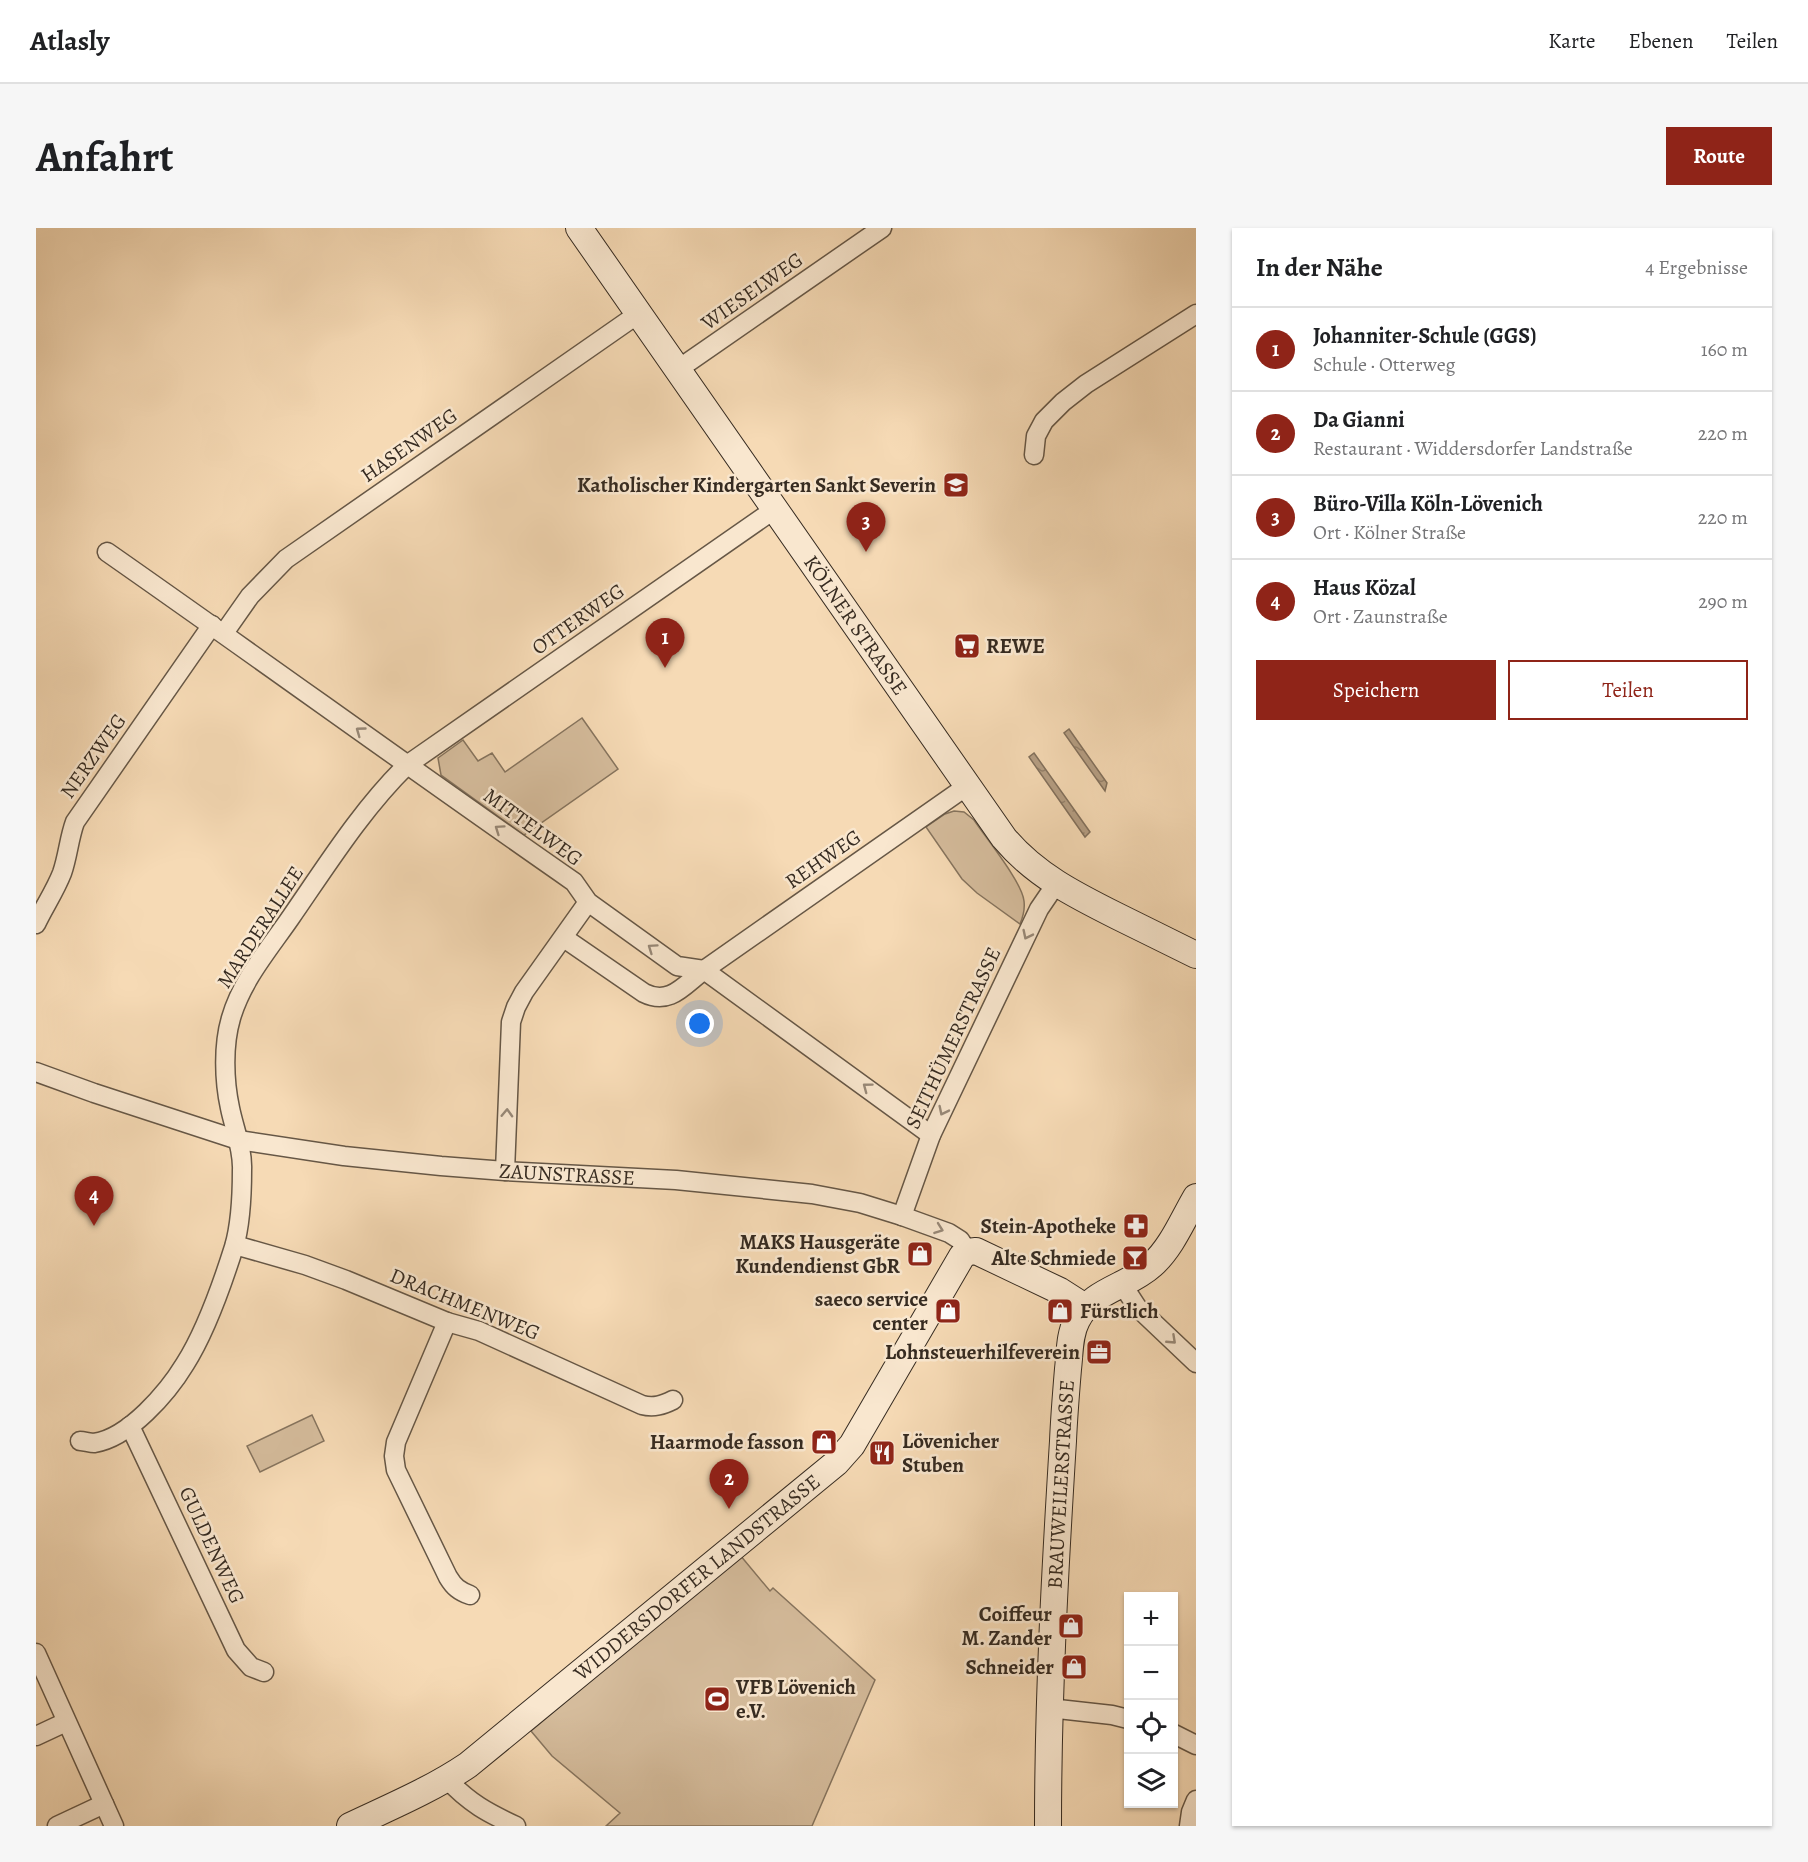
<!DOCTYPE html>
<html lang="de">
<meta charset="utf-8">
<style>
body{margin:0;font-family:Alegreya,serif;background:#f6f6f6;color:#202124}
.controls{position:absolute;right:18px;bottom:18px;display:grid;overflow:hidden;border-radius:0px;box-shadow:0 2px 4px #0004}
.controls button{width:54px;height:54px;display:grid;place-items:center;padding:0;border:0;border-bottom:2px solid #e0e0e0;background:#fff;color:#202124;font:30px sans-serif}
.you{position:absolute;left:664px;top:796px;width:21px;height:21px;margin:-15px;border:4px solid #fff;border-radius:50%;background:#1a73e8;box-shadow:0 0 0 9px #1a73e833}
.badge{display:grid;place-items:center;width:39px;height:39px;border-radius:50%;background:#8f2418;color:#fff;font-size:20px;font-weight:700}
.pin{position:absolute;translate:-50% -50px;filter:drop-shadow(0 2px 3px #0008)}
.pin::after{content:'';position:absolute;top:32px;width:21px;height:18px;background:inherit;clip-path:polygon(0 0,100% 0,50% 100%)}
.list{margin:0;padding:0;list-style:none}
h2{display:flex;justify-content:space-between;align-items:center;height:78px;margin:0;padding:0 24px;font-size:26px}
h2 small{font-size:20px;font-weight:400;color:#757577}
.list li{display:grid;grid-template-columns:39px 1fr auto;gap:18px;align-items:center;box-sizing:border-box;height:84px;padding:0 24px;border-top:2px solid #e0e0e0}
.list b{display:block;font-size:22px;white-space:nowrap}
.list p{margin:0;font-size:20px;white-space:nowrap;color:#757577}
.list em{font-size:20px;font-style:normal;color:#757577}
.actions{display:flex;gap:12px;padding:18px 24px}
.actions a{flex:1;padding:14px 0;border:2px solid #8f2418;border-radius:0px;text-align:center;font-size:21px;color:#8f2418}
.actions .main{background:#8f2418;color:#fff}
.icon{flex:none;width:33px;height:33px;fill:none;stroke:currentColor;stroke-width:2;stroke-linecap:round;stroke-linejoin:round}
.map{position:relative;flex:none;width:1160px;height:1598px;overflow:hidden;border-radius:0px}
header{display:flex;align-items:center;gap:36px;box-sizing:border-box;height:84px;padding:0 30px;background:#fff;border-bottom:2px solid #e0e0e0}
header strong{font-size:28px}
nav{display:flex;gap:33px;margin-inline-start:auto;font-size:21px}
.intro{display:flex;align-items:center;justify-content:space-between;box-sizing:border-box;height:144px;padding:0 36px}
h1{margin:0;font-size:42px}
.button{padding:15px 27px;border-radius:0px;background:#8f2418;color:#fff;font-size:21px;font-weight:700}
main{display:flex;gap:36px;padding:0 36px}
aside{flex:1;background:#fff;border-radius:0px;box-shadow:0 2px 4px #0004}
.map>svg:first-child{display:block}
.green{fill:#d5bc9c;stroke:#86745e;stroke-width:1.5}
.water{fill:url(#water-ripples);stroke:#82705c;stroke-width:1.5}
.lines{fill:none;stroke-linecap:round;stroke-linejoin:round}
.street-casing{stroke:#665746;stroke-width:21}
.secondary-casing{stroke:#362b21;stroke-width:28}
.street{stroke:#f9e7cf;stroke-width:18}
.secondary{stroke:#f9e7cf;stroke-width:26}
.oneway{stroke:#988978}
.labels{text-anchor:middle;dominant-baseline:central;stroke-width:5;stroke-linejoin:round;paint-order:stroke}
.street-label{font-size:21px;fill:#362b21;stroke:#f9e7cf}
.poi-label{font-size:21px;font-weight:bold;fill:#362b21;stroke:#f9e7cf;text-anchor:end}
</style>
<header>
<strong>Atlasly</strong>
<nav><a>Karte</a><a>Ebenen</a><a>Teilen</a></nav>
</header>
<div class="intro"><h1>Anfahrt</h1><a class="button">Route</a></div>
<main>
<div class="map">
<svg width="1160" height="1598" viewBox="0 0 1160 1598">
<defs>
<pattern id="water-ripples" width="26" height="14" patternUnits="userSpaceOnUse" patternTransform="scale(1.5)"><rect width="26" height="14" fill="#b59e83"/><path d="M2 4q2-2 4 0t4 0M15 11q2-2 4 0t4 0" fill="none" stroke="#94816b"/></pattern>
</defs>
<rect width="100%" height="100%" fill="#f6dab5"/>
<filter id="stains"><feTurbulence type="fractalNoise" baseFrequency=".00333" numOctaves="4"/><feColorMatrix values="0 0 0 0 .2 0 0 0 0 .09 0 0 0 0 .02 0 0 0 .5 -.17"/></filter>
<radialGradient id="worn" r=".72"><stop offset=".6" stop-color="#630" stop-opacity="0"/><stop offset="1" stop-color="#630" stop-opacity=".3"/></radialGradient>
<path class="green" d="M546,490l36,51 -94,66 -83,-60 -3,-17 25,-18 15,21 14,-8 13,19z
M918,583l10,1 10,8c12,18 48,62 50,81 1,8 -1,16 -4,23l-43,-31 -15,-14 -36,-52 19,-13z
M276,1187l12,26 -64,31 -13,-26z
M704,1327l30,36 3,-3 102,92 -63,146h-206l14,-13 -68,-57 -21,-25z"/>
<path class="water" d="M1033,501l38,54 -2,8 -41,-58z
M998,525l56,79 -5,5 -56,-80z"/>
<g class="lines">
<defs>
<g id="street">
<path d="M641,142l205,-142"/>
<path d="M998,227l2,-19 8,-15 19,-19 23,-18 110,-70"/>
<path d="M71,324c156,109 310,221 467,330l14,20 89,64 27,4 227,165"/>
<path d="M188,405l26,-37 36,-37 352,-245"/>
<path d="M0,696c8,-17 19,-33 26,-51 6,-17 7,-35 13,-51l137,-197"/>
<path d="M528,710l80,55c26,13 40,-8 60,-23l263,-184"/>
<path id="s1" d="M0,844l58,21 144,47 106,16 97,10 64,5 171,9 136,14 48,9 42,13 47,17 11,7 8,12"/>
<path d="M469,943l6,-149 5,-15 8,-15 64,-90"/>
<path d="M866,988l29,-81 108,-226 17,-25"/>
<path d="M199,1017l70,20 41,15 101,42 32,9 163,74c12,3 21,0 31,-5"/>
<path d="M1086,1056l15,23 59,56"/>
<path d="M411,1094l-51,120 -2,14 2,14 52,107c6,10 11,14 22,18"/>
<path d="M94,1198l106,224 15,17 13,5"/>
<path d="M44,1213c4,0 10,2 14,2 35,-5 74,-51 91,-79 21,-33 37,-79 49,-117 7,-24 8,-52 8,-77 1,-21 -8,-42 -12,-62 -6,-28 -7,-63 1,-90 11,-38 38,-69 60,-101 36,-52 71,-108 116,-152l368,-256"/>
<path d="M0,1425l78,173"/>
<path d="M1013,1480l63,7 16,4"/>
<path d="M1138,1506l22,11"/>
<path d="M0,1508l30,-14"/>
<path d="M411,1551c22,24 41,34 69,47"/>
<path d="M21,1598l47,-22"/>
<path d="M1153,1598l2,-14 5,-12"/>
</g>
<g id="secondary">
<path id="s2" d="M543,0l425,610c31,37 71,57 113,78 26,13 53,26 79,39"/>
<path id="s3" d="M314,1598c40,-19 81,-36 118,-61l368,-302 16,-18 110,-189 6,-4 8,-1 84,40 25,16"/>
<path id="s4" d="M1012,1598c0,-129 7,-256 15,-385 1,-24 3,-48 5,-72 2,-16 1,-34 9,-49 15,-30 51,-33 75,-55 20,-18 31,-46 44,-68"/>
</g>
</defs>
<use href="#street" class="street-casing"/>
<use href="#secondary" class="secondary-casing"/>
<use href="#street" class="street"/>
<use href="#secondary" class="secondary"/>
</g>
<defs><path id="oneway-chevron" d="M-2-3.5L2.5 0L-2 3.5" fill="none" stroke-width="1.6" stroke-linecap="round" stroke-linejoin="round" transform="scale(1.5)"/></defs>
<g class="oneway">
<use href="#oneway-chevron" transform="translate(324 503) rotate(-144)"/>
<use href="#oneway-chevron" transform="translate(463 601) rotate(-145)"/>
<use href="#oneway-chevron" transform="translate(991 707) rotate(116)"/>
<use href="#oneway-chevron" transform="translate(616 720) rotate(-145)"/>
<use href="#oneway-chevron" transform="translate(831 859) rotate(-143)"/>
<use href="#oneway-chevron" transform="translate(907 883) rotate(116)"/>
<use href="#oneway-chevron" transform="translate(471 885) rotate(-88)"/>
<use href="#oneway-chevron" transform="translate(903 1001) rotate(20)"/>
<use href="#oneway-chevron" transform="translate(1136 1112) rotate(43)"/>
</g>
<defs>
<symbol id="school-square" viewBox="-11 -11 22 22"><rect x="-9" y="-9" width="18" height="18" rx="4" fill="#8f2418" stroke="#f9e7cf"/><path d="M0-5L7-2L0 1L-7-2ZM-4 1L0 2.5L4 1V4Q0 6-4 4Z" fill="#fff"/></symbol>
<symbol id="supermarket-square" viewBox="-11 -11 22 22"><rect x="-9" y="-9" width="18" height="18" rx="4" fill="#8f2418" stroke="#f9e7cf"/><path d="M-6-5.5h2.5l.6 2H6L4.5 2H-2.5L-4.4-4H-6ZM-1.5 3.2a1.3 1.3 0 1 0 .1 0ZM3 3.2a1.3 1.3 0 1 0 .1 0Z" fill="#fff"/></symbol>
<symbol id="pharmacy-square" viewBox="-11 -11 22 22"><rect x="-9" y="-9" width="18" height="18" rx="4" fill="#8f2418" stroke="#f9e7cf"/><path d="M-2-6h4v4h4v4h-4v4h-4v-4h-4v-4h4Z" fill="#fff"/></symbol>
<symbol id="shop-square" viewBox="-11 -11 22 22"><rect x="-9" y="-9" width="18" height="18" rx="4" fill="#8f2418" stroke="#f9e7cf"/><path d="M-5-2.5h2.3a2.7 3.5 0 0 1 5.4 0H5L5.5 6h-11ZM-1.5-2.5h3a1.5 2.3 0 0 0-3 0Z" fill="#fff"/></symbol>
<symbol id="bar-square" viewBox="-11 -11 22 22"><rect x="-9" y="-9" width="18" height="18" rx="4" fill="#8f2418" stroke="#f9e7cf"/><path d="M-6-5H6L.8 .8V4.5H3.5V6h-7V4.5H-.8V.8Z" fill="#fff"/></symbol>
<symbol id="office-square" viewBox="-11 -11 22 22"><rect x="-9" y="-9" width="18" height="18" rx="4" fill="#8f2418" stroke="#f9e7cf"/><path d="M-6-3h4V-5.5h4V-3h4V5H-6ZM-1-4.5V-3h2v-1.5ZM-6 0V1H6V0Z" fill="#fff"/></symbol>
<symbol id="restaurant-square" viewBox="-11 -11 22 22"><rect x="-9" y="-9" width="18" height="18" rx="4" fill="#8f2418" stroke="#f9e7cf"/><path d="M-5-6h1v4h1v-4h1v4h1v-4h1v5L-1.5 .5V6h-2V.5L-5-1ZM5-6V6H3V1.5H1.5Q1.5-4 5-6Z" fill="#fff"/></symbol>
<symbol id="stadium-square" viewBox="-11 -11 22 22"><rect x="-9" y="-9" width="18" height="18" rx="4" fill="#8f2418" stroke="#f9e7cf"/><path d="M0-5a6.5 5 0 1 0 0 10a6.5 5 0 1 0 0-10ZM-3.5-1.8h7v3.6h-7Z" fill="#fff"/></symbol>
</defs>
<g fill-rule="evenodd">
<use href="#school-square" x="905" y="242" width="30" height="30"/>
<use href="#supermarket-square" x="916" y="403" width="30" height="30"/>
<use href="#pharmacy-square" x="1085" y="983" width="30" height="30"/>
<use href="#shop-square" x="869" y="1011" width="30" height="30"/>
<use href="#bar-square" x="1084" y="1015" width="30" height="30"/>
<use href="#shop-square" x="897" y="1068" width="30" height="30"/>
<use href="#shop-square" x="1009" y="1068" width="30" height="30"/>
<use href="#office-square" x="1048" y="1109" width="30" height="30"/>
<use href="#shop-square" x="773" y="1199" width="30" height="30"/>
<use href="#restaurant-square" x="831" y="1210" width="30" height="30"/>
<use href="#shop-square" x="1020" y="1383" width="30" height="30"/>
<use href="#shop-square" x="1023" y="1424" width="30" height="30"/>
<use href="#stadium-square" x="666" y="1456" width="30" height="30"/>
</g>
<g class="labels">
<g class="street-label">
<text transform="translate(716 63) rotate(-35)">WIESELWEG</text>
<text transform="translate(373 217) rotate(-35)">HASENWEG</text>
<text transform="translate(542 391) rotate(-35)">OTTERWEG</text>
<text stroke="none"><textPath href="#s2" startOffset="484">KÖLNER STRASSE</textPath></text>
<text transform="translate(57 528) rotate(-55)">NERZWEG</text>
<text transform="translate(497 599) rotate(36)">MITTELWEG</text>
<text transform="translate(787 631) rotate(-35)">REHWEG</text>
<text transform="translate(224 699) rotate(-57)">MARDERALLEE</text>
<text transform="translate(917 810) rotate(-65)">SEITHÜMERSTRASSE</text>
<text stroke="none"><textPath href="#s1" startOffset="544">ZAUNSTRASSE</textPath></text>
<text transform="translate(429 1076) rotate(22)">DRACHMENWEG</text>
<text stroke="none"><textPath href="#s4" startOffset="342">BRAUWEILERSTRASSE</textPath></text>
<text transform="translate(176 1317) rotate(65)">GULDENWEG</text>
<text stroke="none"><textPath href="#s3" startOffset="429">WIDDERSDORFER LANDSTRASSE</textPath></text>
</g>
<g class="poi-label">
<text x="900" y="257">Katholischer Kindergarten Sankt Severin</text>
<text x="950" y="418" text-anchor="start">REWE</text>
<text x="1080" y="998">Stein-Apotheke</text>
<text x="864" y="1014">MAKS Hausgeräte<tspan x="864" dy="24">Kundendienst GbR</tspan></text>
<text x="1080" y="1030">Alte Schmiede</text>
<text x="892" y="1071">saeco service<tspan x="892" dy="24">center</tspan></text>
<text x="1044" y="1083" text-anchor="start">Fürstlich</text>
<text x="1044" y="1124">Lohnsteuerhilfeverein</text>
<text x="866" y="1213" text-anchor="start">Lövenicher<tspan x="866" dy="24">Stuben</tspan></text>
<text x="768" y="1214">Haarmode fasson</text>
<text x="1016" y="1386">Coiffeur<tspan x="1016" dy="24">M. Zander</tspan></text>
<text x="1018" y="1439">Schneider</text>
<text x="700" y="1459" text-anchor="start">VFB Lövenich<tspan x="700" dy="24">e.V.</tspan></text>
</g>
</g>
<rect width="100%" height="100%" filter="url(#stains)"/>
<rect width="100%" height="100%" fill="url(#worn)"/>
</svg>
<div class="controls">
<button>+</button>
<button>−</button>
<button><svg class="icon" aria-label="locate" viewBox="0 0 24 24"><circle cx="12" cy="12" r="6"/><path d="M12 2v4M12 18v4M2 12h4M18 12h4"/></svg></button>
<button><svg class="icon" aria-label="layers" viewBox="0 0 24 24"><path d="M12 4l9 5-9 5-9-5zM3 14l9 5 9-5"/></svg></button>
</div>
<div class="you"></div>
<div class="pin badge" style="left:629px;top:440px">1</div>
<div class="pin badge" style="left:693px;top:1281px">2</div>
<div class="pin badge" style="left:830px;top:324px">3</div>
<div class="pin badge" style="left:58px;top:998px">4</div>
</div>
<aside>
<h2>In der Nähe<small>4 Ergebnisse</small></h2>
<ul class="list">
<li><span class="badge">1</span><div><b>Johanniter-Schule (GGS)</b><p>Schule · Otterweg</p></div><em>160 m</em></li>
<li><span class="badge">2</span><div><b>Da Gianni</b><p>Restaurant · Widdersdorfer Landstraße</p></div><em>220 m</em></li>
<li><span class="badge">3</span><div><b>Büro-Villa Köln-Lövenich</b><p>Ort · Kölner Straße</p></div><em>220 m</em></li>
<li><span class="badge">4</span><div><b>Haus Közal</b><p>Ort · Zaunstraße</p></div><em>290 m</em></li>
</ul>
<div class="actions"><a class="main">Speichern</a><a>Teilen</a></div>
</aside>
</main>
